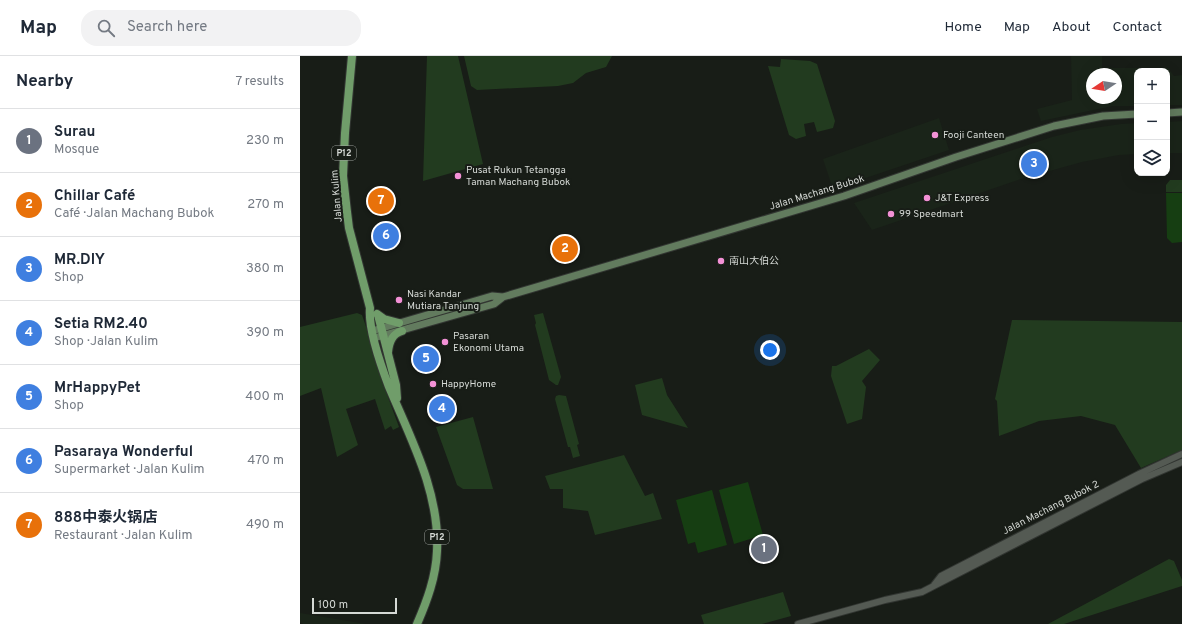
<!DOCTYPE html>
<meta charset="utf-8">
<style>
body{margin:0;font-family:Overpass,"Noto Sans SC",sans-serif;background:#f2f2f3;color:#1f2937}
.controls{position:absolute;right:12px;top:12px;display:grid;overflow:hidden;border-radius:8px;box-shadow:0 4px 16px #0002}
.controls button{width:36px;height:36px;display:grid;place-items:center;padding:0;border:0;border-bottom:1px solid #e0e1e3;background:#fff;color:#1f2937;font:20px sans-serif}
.compass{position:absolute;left:786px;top:12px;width:36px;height:36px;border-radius:50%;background:#fff;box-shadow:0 4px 16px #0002;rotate:258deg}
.scale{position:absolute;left:12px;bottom:10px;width:85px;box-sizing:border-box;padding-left:4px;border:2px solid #d5d9d5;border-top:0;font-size:11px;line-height:14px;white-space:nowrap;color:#d5d9d5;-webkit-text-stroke:3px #181d17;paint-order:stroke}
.you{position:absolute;left:470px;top:294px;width:14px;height:14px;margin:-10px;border:3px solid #fff;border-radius:50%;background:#1a73e8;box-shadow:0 0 0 6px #1a73e833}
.badge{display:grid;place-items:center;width:26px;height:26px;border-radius:50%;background:#7e587f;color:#fff;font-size:13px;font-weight:700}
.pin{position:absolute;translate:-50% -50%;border:2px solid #fff;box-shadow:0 1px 4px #0006}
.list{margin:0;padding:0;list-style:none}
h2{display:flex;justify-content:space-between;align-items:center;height:52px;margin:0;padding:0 16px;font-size:17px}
h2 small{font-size:13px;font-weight:400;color:#747a83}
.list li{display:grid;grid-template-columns:26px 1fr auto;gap:12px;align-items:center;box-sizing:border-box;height:64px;padding:0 16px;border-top:1px solid #e0e1e3}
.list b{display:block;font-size:15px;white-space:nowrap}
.list p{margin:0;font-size:13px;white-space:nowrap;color:#747a83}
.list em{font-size:13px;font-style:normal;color:#747a83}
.icon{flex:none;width:22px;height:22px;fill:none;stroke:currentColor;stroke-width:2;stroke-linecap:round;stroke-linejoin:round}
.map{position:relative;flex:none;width:882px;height:568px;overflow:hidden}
header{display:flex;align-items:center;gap:24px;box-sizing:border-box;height:56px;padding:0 20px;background:#fff;border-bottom:1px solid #e0e1e3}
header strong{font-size:19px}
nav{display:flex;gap:22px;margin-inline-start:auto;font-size:14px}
.search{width:280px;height:36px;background:#f2f2f3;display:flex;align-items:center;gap:10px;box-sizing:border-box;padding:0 14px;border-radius:16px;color:#747a83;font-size:15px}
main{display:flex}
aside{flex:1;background:#fff}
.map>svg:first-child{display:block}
.built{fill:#1a2419;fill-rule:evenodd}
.green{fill:#223b1f}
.water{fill:#163e12}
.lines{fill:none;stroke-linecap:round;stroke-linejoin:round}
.tertiary-casing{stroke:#323632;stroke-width:8}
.secondary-casing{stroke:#323632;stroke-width:9}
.primary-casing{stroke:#323632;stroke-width:10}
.tertiary{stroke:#545a53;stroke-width:6}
.secondary{stroke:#627b5e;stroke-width:7}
.primary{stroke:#709d6a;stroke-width:8}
.poi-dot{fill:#f391d6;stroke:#181d17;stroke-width:1.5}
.labels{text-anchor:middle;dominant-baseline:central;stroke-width:4;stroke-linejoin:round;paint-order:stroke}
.shield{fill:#181d17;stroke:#9ca19c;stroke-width:1}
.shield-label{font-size:9px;font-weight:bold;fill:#d5d9d5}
.poi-label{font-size:10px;fill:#d5d9d5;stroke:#181d17;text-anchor:start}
.street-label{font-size:10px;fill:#d5d9d5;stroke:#181d17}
</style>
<header>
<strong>Map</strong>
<div class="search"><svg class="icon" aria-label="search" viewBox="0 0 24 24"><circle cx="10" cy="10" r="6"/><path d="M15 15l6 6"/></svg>Search here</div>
<nav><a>Home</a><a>Map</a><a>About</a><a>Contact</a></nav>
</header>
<main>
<aside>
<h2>Nearby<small>7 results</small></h2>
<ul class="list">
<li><span class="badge" style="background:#6b7280">1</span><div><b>Surau</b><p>Mosque</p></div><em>230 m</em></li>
<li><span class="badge" style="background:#e8710a">2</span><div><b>Chillar Café</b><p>Café · Jalan Machang Bubok</p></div><em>270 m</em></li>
<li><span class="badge" style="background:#3f7fe0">3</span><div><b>MR.DIY</b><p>Shop</p></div><em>380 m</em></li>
<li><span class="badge" style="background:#3f7fe0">4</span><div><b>Setia RM2.40</b><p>Shop · Jalan Kulim</p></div><em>390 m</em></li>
<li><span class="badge" style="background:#3f7fe0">5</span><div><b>MrHappyPet</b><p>Shop</p></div><em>400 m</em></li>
<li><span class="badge" style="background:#3f7fe0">6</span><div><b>Pasaraya Wonderful</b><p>Supermarket · Jalan Kulim</p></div><em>470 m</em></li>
<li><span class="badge" style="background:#e8710a">7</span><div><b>888中泰火锅店</b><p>Restaurant · Jalan Kulim</p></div><em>490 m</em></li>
</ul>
</aside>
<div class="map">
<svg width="882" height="568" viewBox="0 0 882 568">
<rect width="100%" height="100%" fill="#181d17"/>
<path class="built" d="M771,0h31v12h66l6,8 8,-1v30h-15v-34h-30v35h-24l-72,15 -4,-12 35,-9zM792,18h24v24h-24z
M639,62l10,32 -116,39 -10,-30z
M882,65v32h-15v-31z
M837,67v31l-18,1 -37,7 -61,17 -149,51 -18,-27 198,-66 28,-7 41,-6z
M0,557l66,11h-63l-3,-2z"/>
<path class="green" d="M127,0h31l25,108 -60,17z
M164,0h148l-6,11 -20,6 -13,10 -15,3 -81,4 -6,-4z
M481,3l29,2 7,3 18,57 -2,7 -16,4 -3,-10 -10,2 2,12 -10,3 -7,-4 -21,-69 12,1z
M870,124h12v12h-16v-7z
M57,257l5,2 12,35 7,28 18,49 -6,3 -2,-4 -6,4 -10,-31 -29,10 12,36 -21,12 -16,-69 -21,8v-69z
M243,257l18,64 -3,8h-2l-7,-5 -14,-55 1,-2 -2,-8z
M712,264l170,2v128l-41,18 -26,-43 -34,-9 -42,5 -40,15 -2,-35 -2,-2z
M569,293l11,11 -18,21 4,6 -4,32 -15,5 -16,-48 1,-10h4z
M362,322l5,17 21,33 -46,-13 -7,-30z
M259,339l7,1 13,48 -2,1 3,11 -7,2 -3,-11h-2l-13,-48 1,-3z
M173,361l20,72h-30l-6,-4 -21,-58z
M324,399l21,41 8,-3 9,26 -67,16 -7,-24 -25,-3v-19h-13l-5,-13z
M869,503l5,2 8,19v6l-118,38h-16z
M483,536l8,24 -29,8h-58l-3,-9z"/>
<path class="water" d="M866,137h16v49l-10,1 -5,-5z
M448,426l15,53 -29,9 -15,-54z
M412,434l15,55 -29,8 -3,-11 -7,2 -12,-44z"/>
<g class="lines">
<defs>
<path id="tertiary" d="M634,529l7,-9 198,-102 43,-20
M498,568l87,-24 37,-8 220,-113 40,-17"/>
<path id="secondary" d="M867,57l15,-1
M72,275l120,-35 11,1 341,-101 112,-39 98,-31 49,-10 34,-2
M74,282l120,-34 9,-7"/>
<path id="primary" d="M52,0l-7,77 -2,43 4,36 2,16 21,80c-2,21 11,58 19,79 22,52 51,106 48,164 -1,26 -10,50 -20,73
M77,258l7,5 15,4
M78,259l18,70 1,13
M88,296c1,-10 4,-18 14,-21"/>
</defs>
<use href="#tertiary" class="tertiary-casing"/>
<use href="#secondary" class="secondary-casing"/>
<use href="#primary" class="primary-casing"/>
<use href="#tertiary" class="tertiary"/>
<use href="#secondary" class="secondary"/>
<use href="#primary" class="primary"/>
</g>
<g class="poi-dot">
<circle cx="635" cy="79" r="4"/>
<circle cx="158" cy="120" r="4"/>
<circle cx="627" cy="142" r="4"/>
<circle cx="591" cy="158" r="4"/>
<circle cx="421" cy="205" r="4"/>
<circle cx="99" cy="244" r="4"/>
<circle cx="145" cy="286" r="4"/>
<circle cx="133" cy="328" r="4"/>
</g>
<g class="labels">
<g class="shield">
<rect x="32" y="90" width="24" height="14" rx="3"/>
<rect x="125" y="474" width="24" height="14" rx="3"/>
</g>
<g class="shield-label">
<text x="44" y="97">P12</text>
<text x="137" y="481">P12</text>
</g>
<g class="poi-label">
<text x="643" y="79">Fooji Canteen</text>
<text x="166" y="114">Pusat Rukun Tetangga<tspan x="166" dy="12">Taman Machang Bubok</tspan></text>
<text x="635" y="142">J&amp;T Express</text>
<text x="599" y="158">99 Speedmart</text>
<text x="429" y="205">南山大伯公</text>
<text x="107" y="238">Nasi Kandar<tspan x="107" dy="12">Mutiara Tanjung</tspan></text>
<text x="153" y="280">Pasaran<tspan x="153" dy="12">Ekonomi Utama</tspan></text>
<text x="141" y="328">HappyHome</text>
</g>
<g class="street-label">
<text transform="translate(517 137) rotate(-17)">Jalan Machang Bubok</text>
<text transform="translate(37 140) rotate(-95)">Jalan Kulim</text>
<text transform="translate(751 452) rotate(-27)">Jalan Machang Bubok 2</text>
</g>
</g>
</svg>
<div class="controls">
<button>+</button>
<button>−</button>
<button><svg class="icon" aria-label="layers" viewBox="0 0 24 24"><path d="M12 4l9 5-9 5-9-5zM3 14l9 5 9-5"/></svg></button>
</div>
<svg class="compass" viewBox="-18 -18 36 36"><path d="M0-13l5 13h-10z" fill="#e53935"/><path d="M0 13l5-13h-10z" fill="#747a83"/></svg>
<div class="scale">100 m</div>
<div class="you"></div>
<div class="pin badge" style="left:464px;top:493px;background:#6b7280">1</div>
<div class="pin badge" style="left:265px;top:193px;background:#e8710a">2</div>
<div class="pin badge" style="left:734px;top:108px;background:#3f7fe0">3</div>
<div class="pin badge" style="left:142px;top:353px;background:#3f7fe0">4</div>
<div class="pin badge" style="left:126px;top:303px;background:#3f7fe0">5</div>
<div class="pin badge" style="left:86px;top:180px;background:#3f7fe0">6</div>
<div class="pin badge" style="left:81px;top:145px;background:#e8710a">7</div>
</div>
</main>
